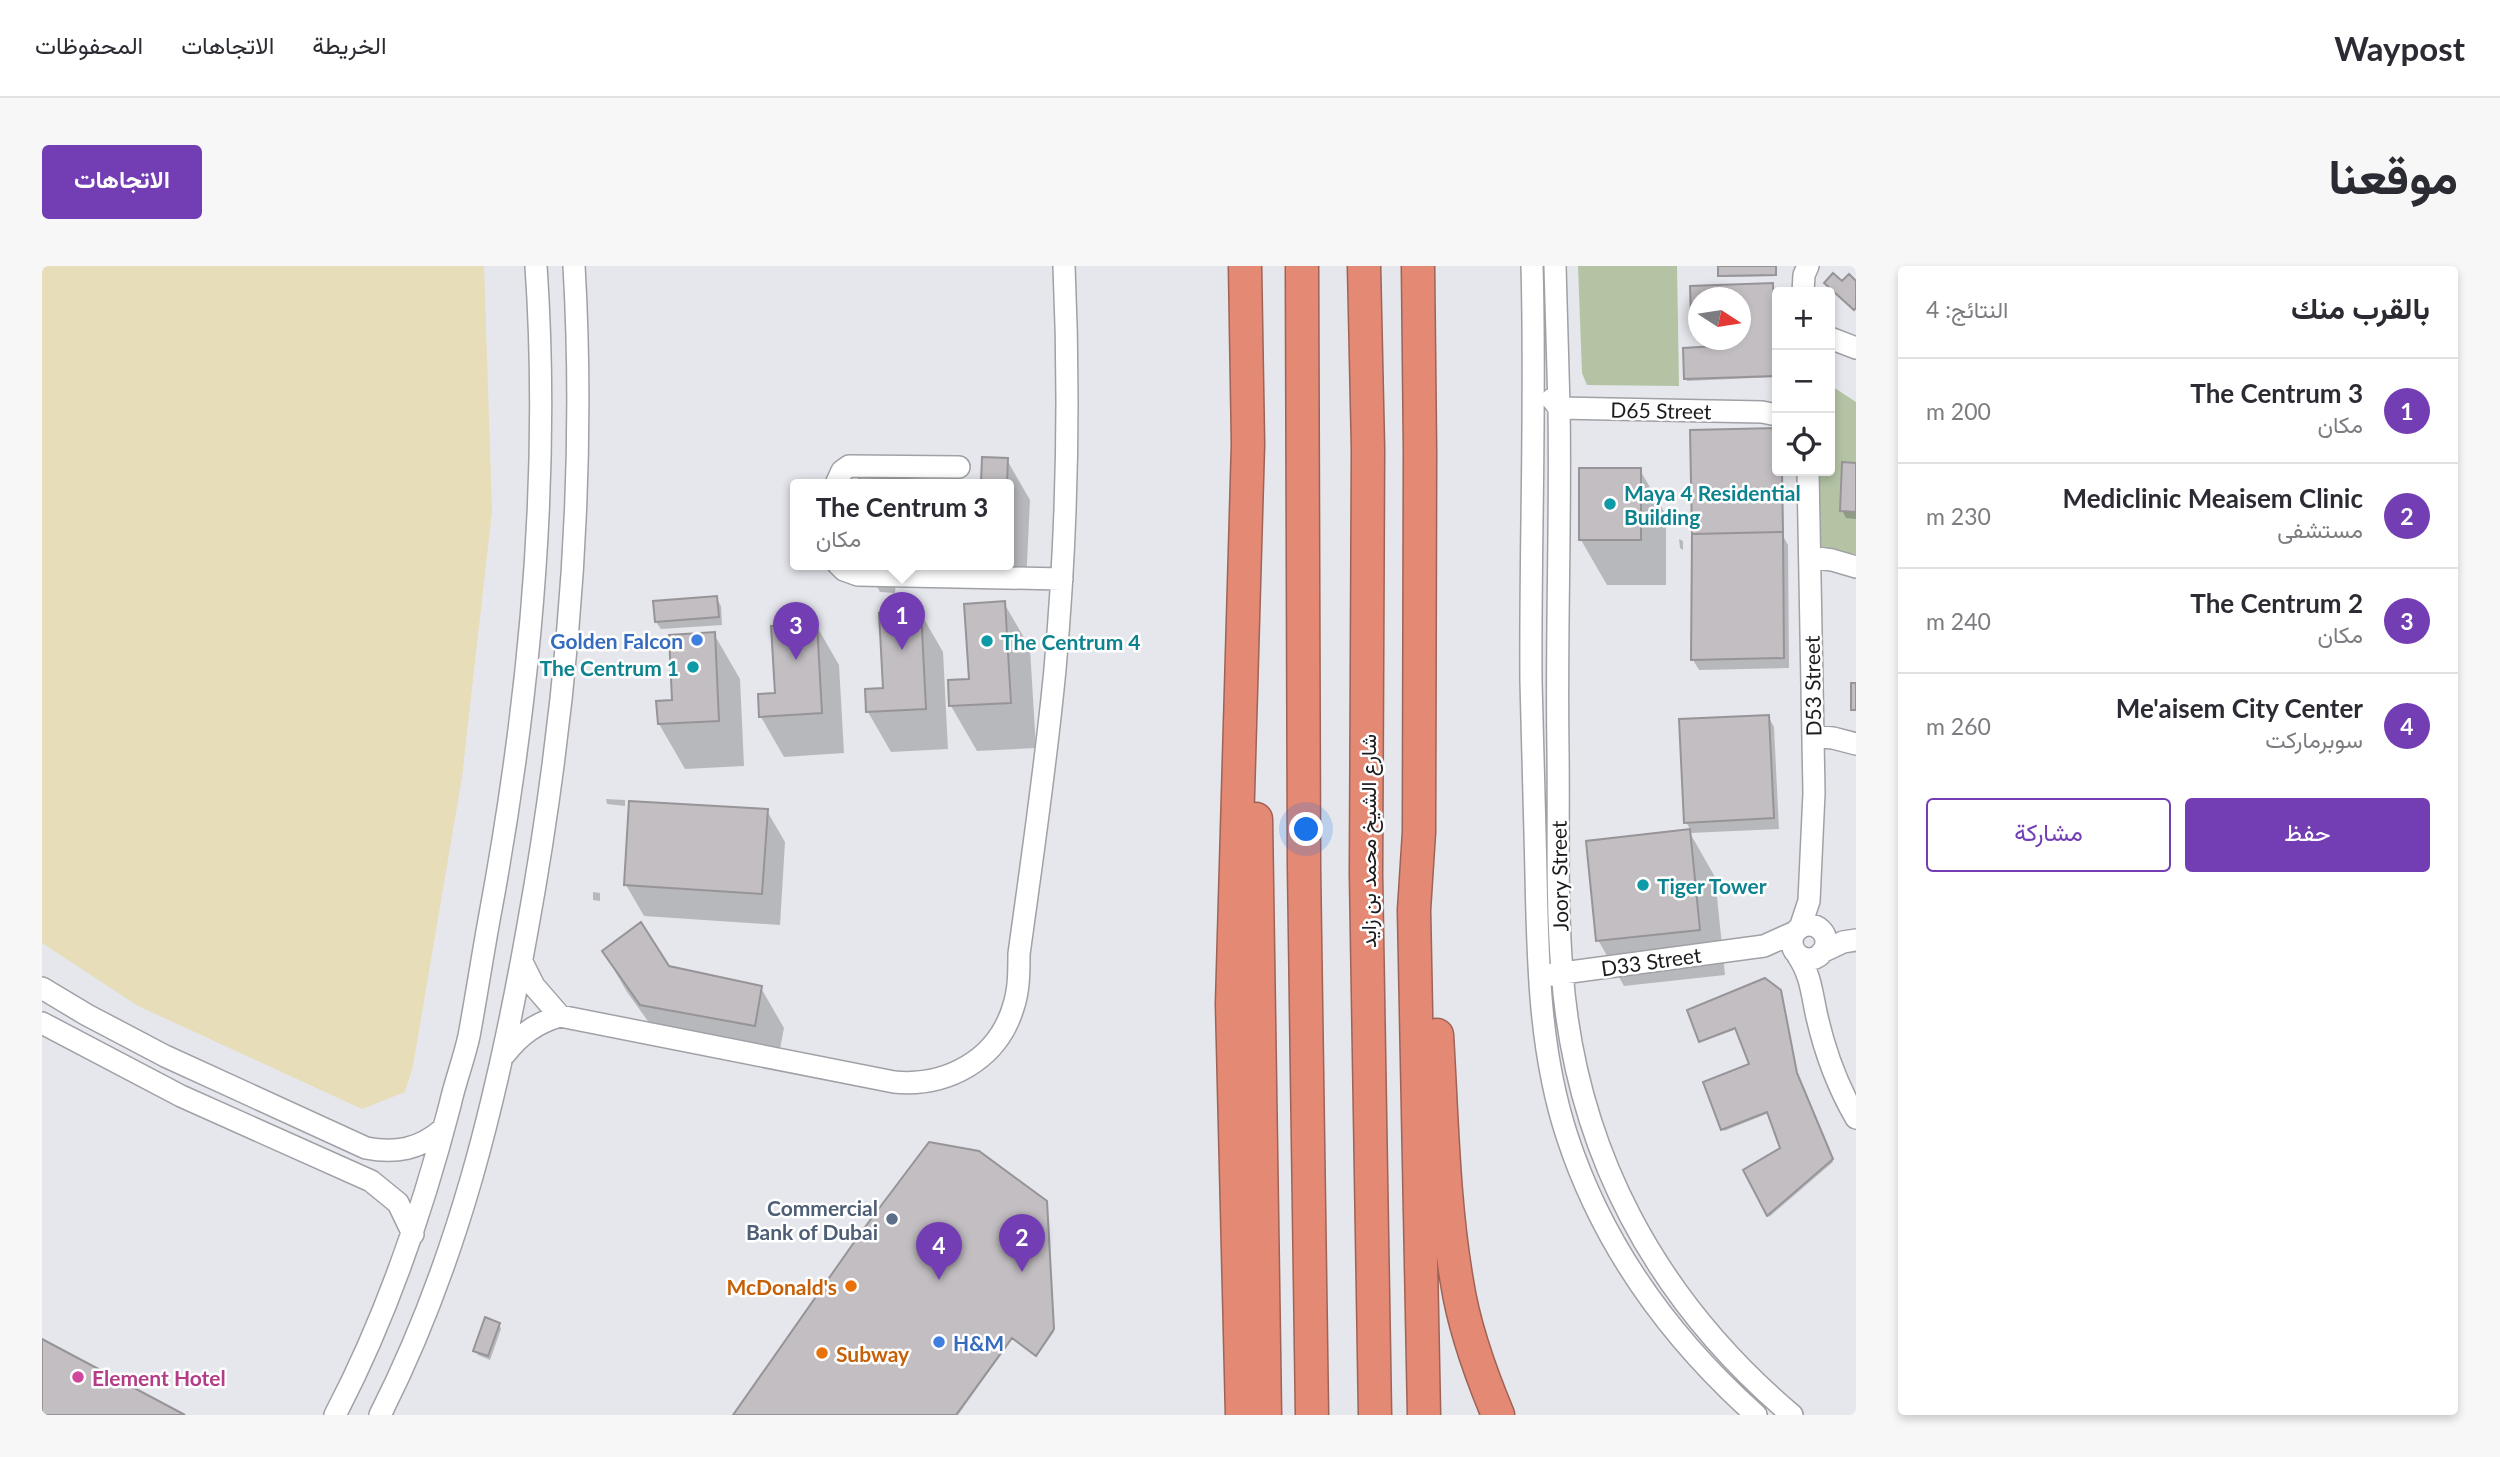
<!DOCTYPE html>
<html lang="ar">
<meta charset="utf-8">
<style>
body{margin:0;font-family:Lato,Vazirmatn,sans-serif;background:#f7f7f7;color:#2b2b33;direction:rtl}
.controls{position:absolute;right:21px;top:21px;display:grid;overflow:hidden;border-radius:7px;box-shadow:0 4px 10px #0003}
.controls button{width:63px;height:63px;display:grid;place-items:center;padding:0;border:0;border-bottom:2px solid #e1e1e2;background:#fff;color:#2b2b33;font:35px sans-serif}
.compass{position:absolute;left:1646px;top:21px;width:63px;height:63px;border-radius:50%;background:#fff;box-shadow:0 4px 10px #0003;rotate:102deg}
.you{position:absolute;left:1265px;top:564px;width:24px;height:24px;margin:-18px;border:5px solid #fff;border-radius:50%;background:#1a73e8;box-shadow:0 0 0 10px #1a73e833}
.badge{display:grid;place-items:center;width:46px;height:46px;border-radius:50%;background:#733db3;color:#fff;font-size:23px;font-weight:700}
.pin{position:absolute;translate:-50% -58px;filter:drop-shadow(0 2px 4px #0008)}
.pin::after{content:'';position:absolute;top:37px;width:24px;height:21px;background:inherit;clip-path:polygon(0 0,100% 0,50% 100%)}
.popup{position:absolute;left:748px;top:213px;width:224px;height:91px;box-sizing:border-box;display:grid;place-content:center;border-radius:7px;background:#fff;filter:drop-shadow(0 2px 5px #0005);font-size:23px;white-space:nowrap;color:#7c7c81}
.popup b{font-size:26px;color:#2b2b33}
.popup::after{content:'';position:absolute;left:50%;top:100%;margin-left:-14px;border:14px solid transparent;border-top-color:#fff}
.list{margin:0;padding:0;list-style:none}
h2{display:flex;justify-content:space-between;align-items:center;height:91px;margin:0;padding:0 28px;font-size:30px}
h2 small{font-size:23px;font-weight:400;color:#7c7c81}
.list li{display:grid;grid-template-columns:46px 1fr auto;gap:21px;align-items:center;box-sizing:border-box;height:105px;padding:0 28px;border-top:2px solid #e1e1e2}
.list b{display:block;font-size:26px;white-space:nowrap}
.list p{margin:0;font-size:23px;white-space:nowrap;color:#7c7c81}
.list em{font-size:23px;font-style:normal;color:#7c7c81}
.actions{display:flex;gap:14px;padding:21px 28px}
.actions a{flex:1;padding:16px 0;border:2px solid #733db3;border-radius:7px;text-align:center;font-size:24px;color:#733db3}
.actions .main{background:#733db3;color:#fff}
.icon{flex:none;width:38px;height:38px;fill:none;stroke:currentColor;stroke-width:2;stroke-linecap:round;stroke-linejoin:round}
.map{position:relative;flex:none;width:1814px;height:1149px;overflow:hidden;direction:ltr;border-radius:7px}
header{display:flex;align-items:center;gap:42px;box-sizing:border-box;height:98px;padding:0 35px;background:#fff;border-bottom:2px solid #e1e1e2}
header strong{font-size:33px}
nav{display:flex;gap:38px;margin-inline-start:auto;font-size:24px}
.intro{display:flex;align-items:center;justify-content:space-between;box-sizing:border-box;height:168px;padding:0 42px}
h1{margin:0;font-size:49px}
.button{padding:18px 32px;border-radius:7px;background:#733db3;color:#fff;font-size:24px;font-weight:700}
main{display:flex;gap:42px;padding:0 42px}
aside{flex:1;background:#fff;border-radius:7px;box-shadow:0 4px 10px #0003}
.map>svg:first-child{display:block}
.green{fill:#b3c3a4}
.sand{fill:#e7ddb8}
.shadow{fill:#0003}
.building{fill:#c2bec2;stroke:#979498;stroke-width:2}
.lines{fill:none;stroke-linecap:round;stroke-linejoin:round}
.minor-casing{stroke:#a0a1a6;stroke-width:24}
.highway-casing{stroke:#9e6356;stroke-width:35}
.minor{stroke:#fff;stroke-width:21}
.highway{stroke:#e48974;stroke-width:32}
.culture-dot{fill:#0f9aa8;stroke:#fff;stroke-width:2.5}
.shop-dot{fill:#3f7fe0;stroke:#fff;stroke-width:2.5}
.service-dot{fill:#5c6f8a;stroke:#fff;stroke-width:2.5}
.food-dot{fill:#e8710a;stroke:#fff;stroke-width:2.5}
.hotel-dot{fill:#d1479c;stroke:#fff;stroke-width:2.5}
.labels{text-anchor:middle;dominant-baseline:central;stroke-width:5;stroke-linejoin:round;paint-order:stroke}
.street-label{font-size:21px;fill:#1c1c1e;stroke:#fff}
.culture-label{font-size:21px;font-weight:bold;fill:#0d838f;stroke:#fff;text-anchor:start}
.shop-label{font-size:21px;font-weight:bold;fill:#366cbe;stroke:#fff;text-anchor:end}
.service-label{font-size:21px;font-weight:bold;fill:#4e5e75;stroke:#fff;text-anchor:end}
.food-label{font-size:21px;font-weight:bold;fill:#c56008;stroke:#fff;text-anchor:end}
.hotel-label{font-size:21px;font-weight:bold;fill:#b23c85;stroke:#fff;text-anchor:start}
</style>
<header>
<strong>Waypost</strong>
<nav><a>الخريطة</a><a>الاتجاهات</a><a>المحفوظات</a></nav>
</header>
<div class="intro"><h1>موقعنا</h1><a class="button">الاتجاهات</a></div>
<main>
<aside>
<h2>بالقرب منك<small>النتائج: 4</small></h2>
<ul class="list">
<li><span class="badge">1</span><div><b>The Centrum 3</b><p>مكان</p></div><em>200 m</em></li>
<li><span class="badge">2</span><div><b>Mediclinic Meaisem Clinic</b><p>مستشفى</p></div><em>230 m</em></li>
<li><span class="badge">3</span><div><b>The Centrum 2</b><p>مكان</p></div><em>240 m</em></li>
<li><span class="badge">4</span><div><b>Me'aisem City Center</b><p>سوبرماركت</p></div><em>260 m</em></li>
</ul>
<div class="actions"><a class="main">حفظ</a><a>مشاركة</a></div>
</aside>
<div class="map">
<svg width="1814" height="1149" viewBox="0 0 1814 1149">
<rect width="100%" height="100%" fill="#e5e7ec"/>
<path class="green" d="M1536,0h99l2,120 -92,-1 -5,-12z
M1788,119l26,17v152l-39,-4 1,-79h12z"/>
<path class="sand" d="M0,0h442l8,245 -30,266 -49,289 -8,26 -43,17 -224,-103 -96,-63z"/>
<path class="shadow" d="M1678,0h56v10l-55,1z
M1730,19l4,92 -89,4 -1,-2 32,-31v-8h23v-42h-42v17h-6l-2,-28z
M1735,164v41h5l1,65 5,9 1,123 -90,2 -6,-10 -1,-228z
M965,194l23,40 -4,84 -130,-6 -1,15 -15,-1 -16,-28h145v-80h-27z
M1814,199v54l-10,-1 -4,-8z
M1598,204l26,45v70h-59l-26,-45z
M1637,273l4,2v9l-3,-2z
M674,332l5,8 1,19 -61,4 -5,-7z
M962,337l26,45 6,100 -59,3 -26,-45 -2,-24 21,-1z
M878,346l23,40 5,97 -57,3 -23,-40 17,-22z
M774,359l23,40 5,88 -60,4 -23,-40z
M672,368l26,45 4,87 -59,3 -26,-45z
M1726,450l6,11 5,102 -89,4 25,44 10,98 -101,11 -26,-46 -10,-98 103,-11 -5,-9z
M564,533l19,1v6l-18,-2z
M725,545l18,31 -5,83 -136,-9 -18,-31z
M551,626l7,1v8l-7,-1z
M562,686l157,36 23,40 -7,37 -112,-20 -38,-53z
M1738,725l18,86 35,85 -64,55 -24,-47 37,-22 -13,-35 -45,18 -19,-48 46,-18 -14,-36 -36,13 -12,-31z
M1004,936l8,130 -17,24 -24,-18 -55,77h-223z
M457,1058l2,5 -11,31 -12,-5 -3,-5z"/>
<path class="building" d="M1676,0h58v9l-58,1z
M1791,7l9,8 7,-7 7,7v27l-2,2 -30,-27z
M1731,17l3,93 -92,3 -1,-31 33,-2v-6h25v-42h-42v15l-8,1 -1,-28z
M1735,162v43h5l1,61 -91,2 -2,-104z
M940,191l26,1 -1,26h-148v-7l122,5z
M1800,196l14,1v49l-16,-1z
M1537,202h62v72h-62z
M1741,266l1,126 -93,2 1,-126z
M675,330l2,21 -64,5 -2,-21z
M963,335l6,102 -62,3 -1,-26 21,-1 -5,-75z
M879,344l5,99 -60,3 -1,-23 18,-1 -4,-75z
M775,357l5,90 -63,4 -1,-23 17,-1 -4,-67z
M673,366l4,89 -61,3 -2,-23 16,-1 -3,-65z
M1809,417h5v27h-5z
M1727,449l5,103 -90,5 -5,-104z
M587,535l139,8 -6,85 -138,-9z
M1648,563l10,101 -104,11 -10,-100z
M599,656l28,44 93,20 -7,40 -115,-21 -38,-54z
M1723,712l16,12 16,83 36,86 -66,57 -24,-46 37,-22 -13,-36 -46,18 -18,-48 46,-18 -14,-36 -36,14 -12,-32z
M887,876l50,9 68,50 7,128 -18,27 -24,-18 -56,77h-223l129,-184z
M443,1051l15,6 -12,33 -15,-5z
M0,1073l143,76h-143z"/>
<g class="lines">
<defs>
<path id="minor" d="M1490,0c4,138 -2,277 -1,415 1,51 3,102 4,152 3,102 0,205 32,303 36,110 103,202 189,279
M1513,0c1,47 3,94 4,141 2,114 -3,229 -1,343 1,73 -2,148 4,221 13,179 93,328 230,444
M1761,26l1,-17 4,-9
M1788,72l26,10
M1510,133l7,9 203,4 15,3
M794,218l6,-13 7,-5 110,1
M1768,291l22,3 24,7
M796,298l6,6 14,5 204,4
M1771,470l20,2 23,6
M1750 676a17 17 0 1 1 34 0a17 17 0 1 1-34 0Z
M1758,662l9,-27 5,-108 -6,-322
M1780,686l21,-10 13,-2
M1756,690c13,19 14,39 19,61 8,35 21,70 39,101
M480,696l12,24 26,30
M1506,709l216,-29 31,-14
M0,722l45,27 78,41 201,92c30,6 54,1 77,-19
M0,757l139,73 190,85 27,22 15,31
M463,788c15,-19 31,-31 55,-38l334,66c53,5 103,-22 119,-74 6,-17 6,-36 6,-54 13,-95 27,-189 36,-285 12,-134 15,-269 9,-403
M293,1149c52,-99 87,-202 115,-310 5,-23 14,-46 19,-69 7,-38 13,-77 20,-116 40,-214 62,-436 47,-654
M338,1149c78,-154 117,-316 147,-484 40,-220 60,-442 47,-665"/>
<path id="highway" d="M1260,0l2,601 8,548
M1322,0l4,183 -2,425 9,541
M1376,0l2,185 -1,381 -5,78 10,505
M1214,553l9,596
M1395,769c5,82 6,166 20,247 7,46 23,90 41,133
M1200,1149l-10,-411 16,-560 -3,-178"/>
</defs>
<use href="#minor" class="minor-casing"/>
<use href="#highway" class="highway-casing"/>
<use href="#minor" class="minor"/>
<use href="#highway" class="highway"/>
</g>
<g class="culture-dot">
<circle cx="1568" cy="238" r="7"/>
<circle cx="945" cy="375" r="7"/>
<circle cx="651" cy="401" r="7"/>
<circle cx="1601" cy="619" r="7"/>
</g>
<g class="shop-dot">
<circle cx="655" cy="374" r="7"/>
<circle cx="897" cy="1076" r="7"/>
</g>
<circle class="service-dot" cx="850" cy="953" r="7"/>
<g class="food-dot">
<circle cx="809" cy="1020" r="7"/>
<circle cx="780" cy="1087" r="7"/>
</g>
<circle class="hotel-dot" cx="36" cy="1111" r="7"/>
<g class="labels">
<g class="street-label">
<text transform="translate(1619 144) rotate(1)">D65 Street</text>
<text transform="translate(1770 420) rotate(-91)">D53 Street</text>
<text transform="translate(1325 575) rotate(-90)">شارع الشيخ محمد بن زايد</text>
<text transform="translate(1517 610) rotate(-91)">Joory Street</text>
<text transform="translate(1609 695) rotate(-8)">D33 Street</text>
</g>
<g class="culture-label">
<text x="1582" y="226">Maya 4 Residential<tspan x="1582" dy="24">Building</tspan></text>
<text x="959" y="375">The Centrum 4</text>
<text x="637" y="401" text-anchor="end">The Centrum 1</text>
<text x="1615" y="619">Tiger Tower</text>
</g>
<g class="shop-label">
<text x="641" y="374">Golden Falcon</text>
<text x="911" y="1076" text-anchor="start">H&amp;M</text>
</g>
<g class="service-label">
<text x="836" y="941">Commercial<tspan x="836" dy="24">Bank of Dubai</tspan></text>
</g>
<g class="food-label">
<text x="795" y="1020">McDonald's</text>
<text x="794" y="1087" text-anchor="start">Subway</text>
</g>
<g class="hotel-label">
<text x="50" y="1111">Element Hotel</text>
</g>
</g>
</svg>
<div class="controls">
<button>+</button>
<button>−</button>
<button><svg class="icon" aria-label="locate" viewBox="0 0 24 24"><circle cx="12" cy="12" r="6"/><path d="M12 2v4M12 18v4M2 12h4M18 12h4"/></svg></button>
</div>
<svg class="compass" viewBox="-18 -18 36 36"><path d="M0-13l5 13h-10z" fill="#e53935"/><path d="M0 13l5-13h-10z" fill="#7c7c81"/></svg>
<div class="you"></div>
<div class="pin badge" style="left:860px;top:384px">1</div>
<div class="popup"><b>The Centrum 3</b>مكان</div>
<div class="pin badge" style="left:980px;top:1006px">2</div>
<div class="pin badge" style="left:754px;top:394px">3</div>
<div class="pin badge" style="left:897px;top:1014px">4</div>
</div>
</main>
